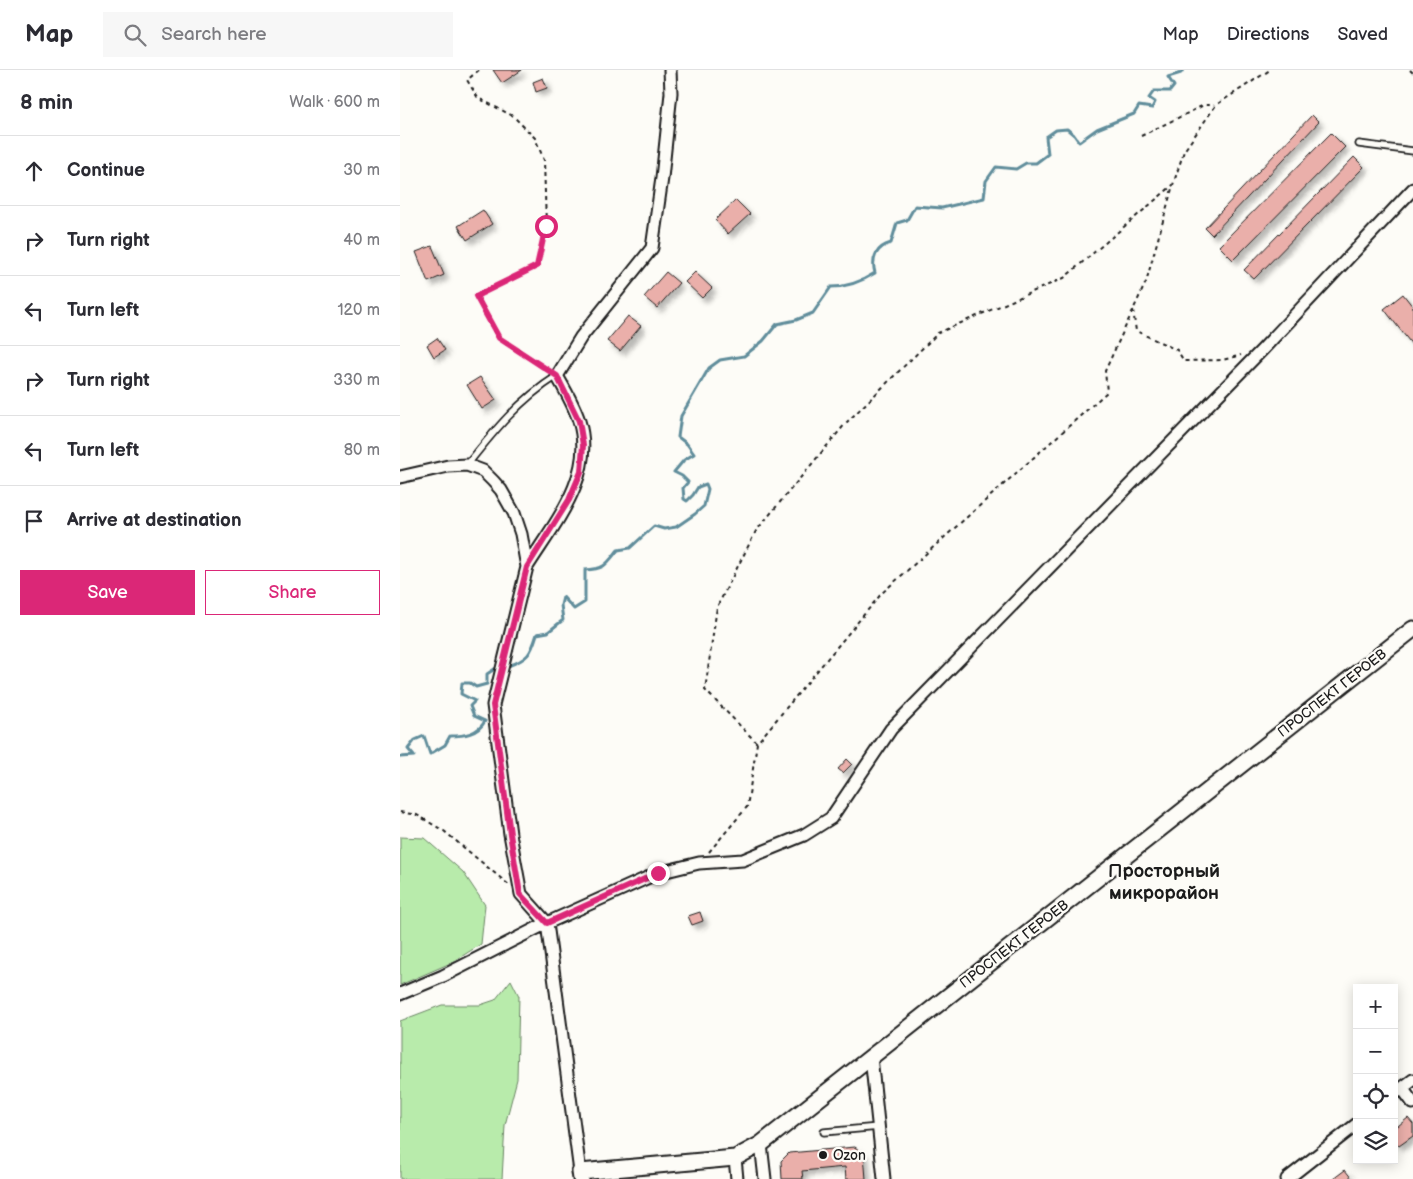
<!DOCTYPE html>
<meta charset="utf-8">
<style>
body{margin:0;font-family:"Balsamiq Sans",sans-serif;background:#f7f7f7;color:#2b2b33}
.controls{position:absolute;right:15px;bottom:15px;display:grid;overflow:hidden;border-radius:0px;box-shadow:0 2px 12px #0003}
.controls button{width:45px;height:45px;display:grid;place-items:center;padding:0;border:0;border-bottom:1px solid #e1e1e2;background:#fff;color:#2b2b33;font:25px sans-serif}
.stop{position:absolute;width:15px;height:15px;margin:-11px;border:4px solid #db2777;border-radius:50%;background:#fff}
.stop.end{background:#db2777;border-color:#fff;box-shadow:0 1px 5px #0008}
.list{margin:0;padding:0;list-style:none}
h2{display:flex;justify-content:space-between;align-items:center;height:65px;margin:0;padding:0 20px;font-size:21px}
h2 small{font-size:16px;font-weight:400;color:#7c7c81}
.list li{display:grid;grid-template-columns:32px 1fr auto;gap:15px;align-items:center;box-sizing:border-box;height:70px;padding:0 20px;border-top:1px solid #e1e1e2}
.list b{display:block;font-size:19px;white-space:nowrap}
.list em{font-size:16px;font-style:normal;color:#7c7c81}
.actions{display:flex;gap:10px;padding:15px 20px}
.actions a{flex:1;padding:11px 0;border:1px solid #db2777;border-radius:0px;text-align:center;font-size:18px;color:#db2777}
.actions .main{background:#db2777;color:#fff}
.icon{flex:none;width:28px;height:28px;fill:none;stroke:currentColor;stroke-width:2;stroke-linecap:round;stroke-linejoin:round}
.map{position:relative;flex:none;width:1013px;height:1109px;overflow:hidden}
header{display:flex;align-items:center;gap:30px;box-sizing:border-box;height:70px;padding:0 25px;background:#fff;border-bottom:1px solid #e1e1e2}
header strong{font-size:24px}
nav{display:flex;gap:28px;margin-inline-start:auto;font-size:18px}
.search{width:350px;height:45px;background:#f7f7f7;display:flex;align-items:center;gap:12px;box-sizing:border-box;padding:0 18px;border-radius:0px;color:#7c7c81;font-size:19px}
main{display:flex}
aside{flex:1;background:#fff}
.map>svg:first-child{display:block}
.green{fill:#b8ebab;stroke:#6a8464}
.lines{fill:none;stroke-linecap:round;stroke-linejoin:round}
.stream{stroke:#608d9b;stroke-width:3}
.building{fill:#eaafaa;stroke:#1c1c1c;filter:url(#shadow)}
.lane-casing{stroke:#1c1c1c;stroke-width:9}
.street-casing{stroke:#1c1c1c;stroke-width:15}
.secondary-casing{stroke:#1c1c1c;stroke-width:19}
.path{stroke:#1c1c1c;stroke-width:2;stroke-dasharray:4 4;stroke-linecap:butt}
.lane{stroke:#fdfcf7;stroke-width:5.5}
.street{stroke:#fdfcf7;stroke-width:11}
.secondary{stroke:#fdfcf7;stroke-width:15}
.route{stroke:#db2777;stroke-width:6}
.poi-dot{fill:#1c1c1c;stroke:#fdfcf7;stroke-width:2}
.labels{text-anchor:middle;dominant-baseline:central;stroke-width:4.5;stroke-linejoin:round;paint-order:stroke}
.street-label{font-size:14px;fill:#1c1c1c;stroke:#fdfcf7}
.poi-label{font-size:14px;fill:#1c1c1c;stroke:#fdfcf7;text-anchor:start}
.district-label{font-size:19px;font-weight:bold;fill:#1c1c1c;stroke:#fdfcf7}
</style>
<header>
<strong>Map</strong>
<div class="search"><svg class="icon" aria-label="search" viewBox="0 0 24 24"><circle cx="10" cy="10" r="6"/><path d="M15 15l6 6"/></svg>Search here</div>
<nav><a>Map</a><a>Directions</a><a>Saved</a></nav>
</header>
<main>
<aside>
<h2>8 min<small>Walk · 600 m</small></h2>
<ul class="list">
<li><svg class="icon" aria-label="ahead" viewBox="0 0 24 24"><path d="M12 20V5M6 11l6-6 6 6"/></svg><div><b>Continue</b></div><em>30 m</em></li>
<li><svg class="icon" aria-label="right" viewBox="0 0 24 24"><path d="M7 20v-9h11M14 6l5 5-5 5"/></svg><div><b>Turn right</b></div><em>40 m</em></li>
<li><svg class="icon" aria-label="left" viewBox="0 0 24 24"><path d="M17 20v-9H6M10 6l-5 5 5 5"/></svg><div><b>Turn left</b></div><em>120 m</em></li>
<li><svg class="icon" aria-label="right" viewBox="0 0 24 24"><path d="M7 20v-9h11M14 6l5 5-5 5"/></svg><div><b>Turn right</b></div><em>330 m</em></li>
<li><svg class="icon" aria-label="left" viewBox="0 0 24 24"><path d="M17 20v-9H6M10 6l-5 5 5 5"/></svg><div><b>Turn left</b></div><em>80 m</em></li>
<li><svg class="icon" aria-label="arrive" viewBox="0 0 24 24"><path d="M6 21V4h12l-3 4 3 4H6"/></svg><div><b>Arrive at destination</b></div></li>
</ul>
<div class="actions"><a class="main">Save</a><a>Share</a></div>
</aside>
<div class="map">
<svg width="1013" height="1109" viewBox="0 0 1013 1109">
<defs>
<filter id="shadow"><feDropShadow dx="4.5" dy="4.5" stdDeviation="2.5" flood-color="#0004"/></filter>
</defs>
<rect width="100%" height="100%" fill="#fdfcf7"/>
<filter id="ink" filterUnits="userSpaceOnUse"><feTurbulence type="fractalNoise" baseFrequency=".02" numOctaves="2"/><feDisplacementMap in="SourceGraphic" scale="10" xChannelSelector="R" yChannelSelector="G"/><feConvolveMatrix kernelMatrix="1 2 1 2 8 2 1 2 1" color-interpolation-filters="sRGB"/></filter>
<g filter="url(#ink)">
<path class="green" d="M0,767l24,1 39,34 22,33 -4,39 -28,18 -53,23z
M111,910l8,16 -2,83 -12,46 -3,54h-102v-158l42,-16h38l15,-5z"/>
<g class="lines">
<path class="stream" d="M108,596c20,-7 23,-12 29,-32l11,-2 15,-12 -2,-15 2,-8 11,12 11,-7v-32c20,-1 21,-5 33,-20l12,-2 24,-22 10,3 12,-2 19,-13 9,-8 4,-17 -2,-5 -8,3 -5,8 -6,6 -3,-2 -1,-11 5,-6 -6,-6 -8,-4 10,-12 10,-6 -7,-10 -9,-7 3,-21 28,-48 11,-8 24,-4 19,-15 14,-17 19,-4 17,-7 18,-26c17,0 30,-5 44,-14 -4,-14 1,-26 16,-30l6,-20 10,-3 8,-14 27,2 42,-10 2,-17 10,-14 20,2 10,-6h10l12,-9 -2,-17 10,-7 11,-1 7,6 5,7 18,-13 37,-15 5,-8 13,2 3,-6 -6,-4 5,-7h16l4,-5 -6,-9 13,-4 2,-3
M0,687l14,-1 -6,-7 7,-9 9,-4 6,18 15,-9 5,-9c14,0 28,-2 35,-15l-11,-5 -4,-10 5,-5 -14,-7 1,-11h8l6,4 11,-3v-10l9,-6"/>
</g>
<path class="building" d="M93,0h29l-20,13z
M143,8l4,10 -11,4 -3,-10z
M912,45l7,7 -107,113 -7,-7z
M931,63l14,14 -112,113 -14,-14z
M954,87l10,10 -110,112 -10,-9z
M336,130l14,14 -22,20 -13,-14z
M83,140l9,14 -25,16 -9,-14z
M32,176l12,29 -16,7 -12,-30z
M266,202l13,11 -22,25 -13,-11z
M295,202l17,16 -10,10 -17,-16z
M1003,224l10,13v39l-29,-37z
M228,246l13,10 -21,25 -13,-10z
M37,268l8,12 -11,7 -7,-12z
M80,307l16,23 -14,9 -15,-24z
M447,689l5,5 -9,9 -5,-4z
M300,842l3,9 -11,4 -4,-9z
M1008,1048l5,6v12l-14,10 -5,-6v-11z
M455,1077l9,7 2,25h-20l-1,-12 -43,4 1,8h-21l-1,-18 8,-8z
M945,1100l7,9h-19z"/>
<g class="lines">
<defs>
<path id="lane" d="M959,74l54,7
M67,395c27,-34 52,-65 90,-89
M424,1062l55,-5"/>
<path id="street" d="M0,407l48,-11 19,-1 16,6 10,10 8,9 13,23 7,21 6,33 -34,138 17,129 11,60 26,29 33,249
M127,497c27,-43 69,-92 52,-146 -5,-16 -14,-31 -22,-45l24,-39 71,-89 10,-70 9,-85 -1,-23
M0,924l43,-18 104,-53 111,-50 41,-10 44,-3 61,-25 27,-17 60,-89 371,-379 151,-161
M471,987l13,122
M1002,1018l11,15
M994,1024l19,-14
M361,1074l4,35
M335,1088l2,21
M887,1109l70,-55"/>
<path id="secondary" d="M181,1109l-1,-7 155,-14 26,-14 652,-515"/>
</defs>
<use href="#lane" class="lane-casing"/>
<use href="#street" class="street-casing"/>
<use href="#secondary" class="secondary-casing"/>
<path class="path" d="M79,0l-12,10 11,18 35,18 22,22 9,22 2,66 -9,40 -61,30 23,42 50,33
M1010,0l3,3
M741,66l63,-31h10
M733,240l3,21 41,19 7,11 39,-1 18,-5
M357,673l-52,-53 12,-83 39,-76 90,-108 92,-90 126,-55 109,-93 11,-34 32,-46 54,-35
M0,742l17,3 27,16 65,54
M309,782l38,-45 10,-64 125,-150 225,-201 -2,-21 41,-89 27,-97"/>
<use href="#lane" class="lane"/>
<use href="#street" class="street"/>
<use href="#secondary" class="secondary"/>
</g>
</g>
<g class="lines" filter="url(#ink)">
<path class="route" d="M146,156l-9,40 -61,30 23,42 58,38 22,45 4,24 -2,27 -12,28 -42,67 -34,138 17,129 10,60 27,29 111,-50"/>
</g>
<circle class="poi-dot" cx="423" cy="1085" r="5"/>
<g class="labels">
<g class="street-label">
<text transform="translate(932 623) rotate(-38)">ПРОСПЕКТ ГЕРОЕВ</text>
<text transform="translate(614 874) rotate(-38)">ПРОСПЕКТ ГЕРОЕВ</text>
</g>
<g class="poi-label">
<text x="433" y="1085">Ozon</text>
</g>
<g class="district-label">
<text x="764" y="801">Просторный<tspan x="764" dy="22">микрорайон</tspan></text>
</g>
</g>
</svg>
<div class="controls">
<button>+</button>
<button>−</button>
<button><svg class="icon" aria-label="locate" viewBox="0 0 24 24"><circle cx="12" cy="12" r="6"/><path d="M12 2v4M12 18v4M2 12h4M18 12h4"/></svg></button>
<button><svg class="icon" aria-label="layers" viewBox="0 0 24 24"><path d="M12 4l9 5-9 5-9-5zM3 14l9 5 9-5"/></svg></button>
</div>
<div class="stop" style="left:146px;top:156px"></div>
<div class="stop end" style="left:258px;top:803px"></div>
</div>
</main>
